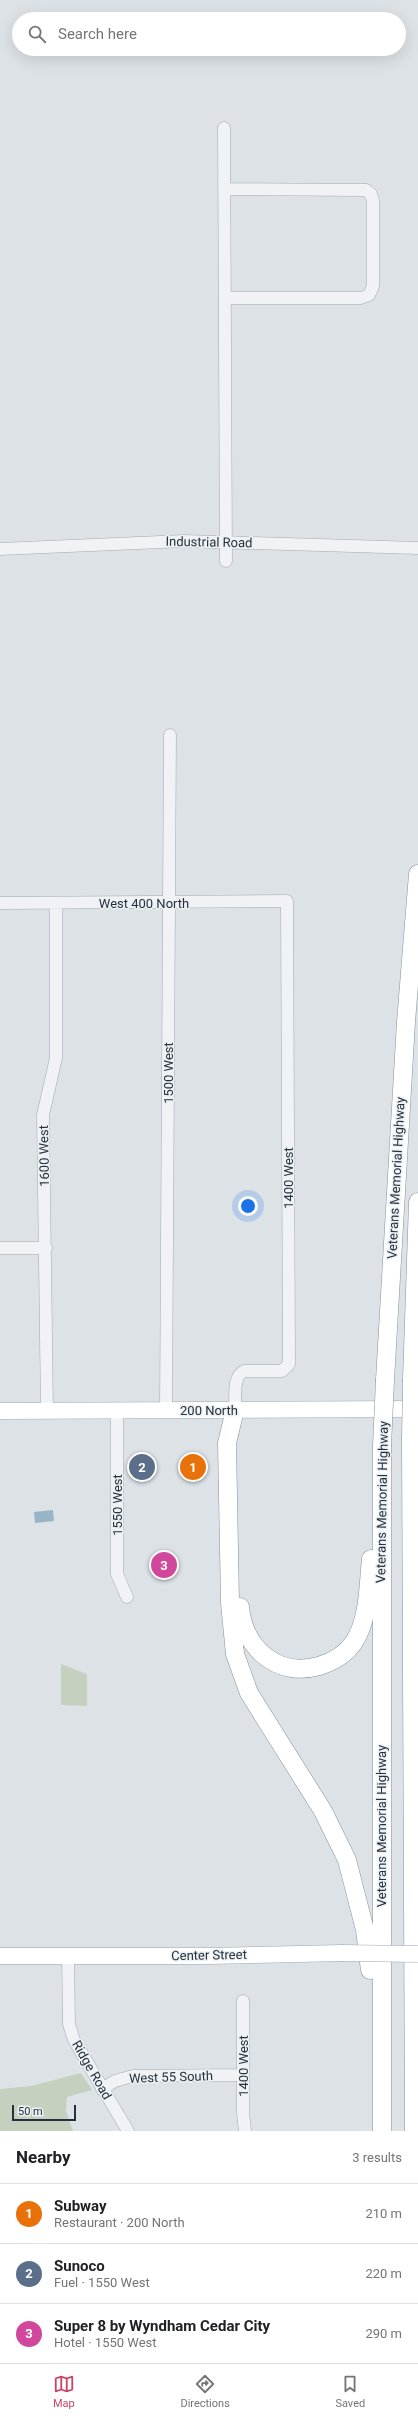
<!DOCTYPE html>
<meta charset="utf-8">
<style>
body{margin:0;font-family:Roboto,sans-serif;background:#f6f6f6;color:#202124}
.scale{position:absolute;left:12px;bottom:10px;width:64px;box-sizing:border-box;padding-left:4px;border:2px solid #27313d;border-top:0;font-size:11px;line-height:14px;white-space:nowrap;color:#27313d;-webkit-text-stroke:3px #ecf1f4;paint-order:stroke}
.you{position:absolute;left:248px;top:1206px;width:14px;height:14px;margin:-10px;border:3px solid #fff;border-radius:50%;background:#1a73e8;box-shadow:0 0 0 6px #1a73e833}
.badge{display:grid;place-items:center;width:26px;height:26px;border-radius:50%;background:#cb4366;color:#fff;font-size:13px;font-weight:700}
.pin{position:absolute;translate:-50% -50%;border:2px solid #fff;box-shadow:0 1px 4px #0006}
.list{margin:0;padding:0;list-style:none}
h2{display:flex;justify-content:space-between;align-items:center;height:52px;margin:0;padding:0 16px;font-size:17px}
h2 small{font-size:13px;font-weight:400;color:#757577}
.list li{display:grid;grid-template-columns:26px 1fr auto;gap:12px;align-items:center;box-sizing:border-box;height:60px;padding:0 16px;border-top:1px solid #e0e0e0}
.list b{display:block;font-size:15px;white-space:nowrap}
.list p{margin:0;font-size:13px;white-space:nowrap;color:#757577}
.list em{font-size:13px;font-style:normal;color:#757577}
.icon{flex:none;width:22px;height:22px;fill:none;stroke:currentColor;stroke-width:2;stroke-linecap:round;stroke-linejoin:round}
.map{position:relative;flex:none;width:418px;height:2131px;overflow:hidden}
.search{position:absolute;background:#fff;box-shadow:0 4px 16px #0002;left:12px;right:12px;top:12px;height:44px;display:flex;align-items:center;gap:10px;box-sizing:border-box;padding:0 14px;border-radius:22px;color:#757577;font-size:15px}
.sheet{height:232px;background:#fff}
nav{display:flex;justify-content:space-around;align-items:center;box-sizing:border-box;height:56px;border-top:1px solid #e0e0e0;background:#fff;font-size:11px;color:#757577}
nav a{display:grid;justify-items:center;gap:2px}
nav .on{color:#cb4366}
.map>svg:first-child{display:block}
.green{fill:#c5d0be}
.water{fill:#98b4c7}
.lines{fill:none;stroke-linecap:round;stroke-linejoin:round}
.minor-casing{stroke:#a3a9b1;stroke-width:13}
.major-casing{stroke:#9da8b2;stroke-width:17}
.highway-casing{stroke:#85919d;stroke-width:19}
.minor{stroke:#f0f2f5;stroke-width:12}
.major{stroke:#fff;stroke-width:16}
.highway{stroke:#fff;stroke-width:18}
.major-bridge-casing{stroke:#9da8b2;stroke-width:17;stroke-linecap:butt}
.highway-bridge-casing{stroke:#85919d;stroke-width:19;stroke-linecap:butt}
.major-bridge{stroke:#fff;stroke-width:16}
.highway-bridge{stroke:#fff;stroke-width:18}
.labels{text-anchor:middle;dominant-baseline:central;stroke-width:3;stroke-linejoin:round;paint-order:stroke}
.street-label{font-size:13px;fill:#27313d;stroke:#ecf1f4}
</style>
<div class="map">
<svg width="418" height="2131" viewBox="0 0 418 2131">
<rect width="100%" height="100%" fill="#dde2e7"/>
<path class="green" d="M61,1664l26,10v32l-26,-1z
M81,2073l11,17 -25,7 -1,14 7,20h-73v-42l31,-3z"/>
<path class="water" d="M53,1510l1,11 -19,2 -1,-11z"/>
<g class="lines">
<defs>
<path id="minor" d="M224,128l2,433
M224,189l142,1 5,4 2,7v85l-4,9 -8,3h-136
M0,549l184,-8 234,7
M0,903l287,-2 2,463 -7,7h-38c-12,6 -8,27 -9,39
M0,1248h46
M117,1410v164l10,23
M166,1410l4,-675
M47,1411l-4,-296 13,-57v-155
M68,1956l1,68 5,16 54,91
M243,2001v112l2,18
M102,2089l13,-8 18,-5 110,-1"/>
<path id="major" d="M0,1411l418,-2
M0,1956h210l132,-3"/>
<path id="highway" d="M385,1380l21,-358 12,-148
M412,1380l6,-178
M235,1410l-8,33 3,160 5,51 14,39 74,118 24,49 18,70 5,40
M411,1440l3,691
M240,1607c4,41 37,71 79,59 13,-4 27,-12 35,-24 15,-23 14,-56 17,-83
M382,2131v-685"/>
</defs>
<use href="#minor" class="minor-casing"/>
<use href="#major" class="major-casing"/>
<use href="#highway" class="highway-casing"/>
<use href="#minor" class="minor"/>
<use href="#major" class="major"/>
<use href="#highway" class="highway"/>
<defs>
<path id="major-bridge" d="M342,1953l76,1"/>
<path id="highway-bridge" d="M411,1440l1,-60
M382,1446l3,-66"/>
</defs>
<use href="#major-bridge" class="major-bridge-casing"/>
<use href="#highway-bridge" class="highway-bridge-casing"/>
<use href="#major-bridge" class="major-bridge"/>
<use href="#highway-bridge" class="highway-bridge"/>
</g>
<g class="labels">
<g class="street-label">
<text transform="translate(209 542) rotate(1)">Industrial Road</text>
<text x="144" y="903">West 400 North</text>
<text transform="translate(168 1073) rotate(-90)">1500 West</text>
<text transform="translate(44 1156) rotate(-91)">1600 West</text>
<text transform="translate(288 1178) rotate(-90)">1400 West</text>
<text transform="translate(396 1178) rotate(-87)">Veterans Memorial Highway</text>
<text x="209" y="1410">200 North</text>
<text transform="translate(382 1502) rotate(-89)">Veterans Memorial Highway</text>
<text transform="translate(117 1505) rotate(-90)">1550 West</text>
<text transform="translate(381 1826) rotate(-90)">Veterans Memorial Highway</text>
<text transform="translate(209 1955) rotate(-1)">Center Street</text>
<text transform="translate(243 2066) rotate(-90)">1400 West</text>
<text transform="translate(92 2070) rotate(60)">Ridge Road</text>
<text transform="translate(171 2077) rotate(-2)">West 55 South</text>
</g>
</g>
</svg>
<div class="scale">50 m</div>
<div class="you"></div>
<div class="pin badge" style="left:193px;top:1467px;background:#e8710a">1</div>
<div class="pin badge" style="left:142px;top:1467px;background:#5c6f8a">2</div>
<div class="pin badge" style="left:164px;top:1565px;background:#d1479c">3</div>
<div class="search"><svg class="icon" aria-label="search" viewBox="0 0 24 24"><circle cx="10" cy="10" r="6"/><path d="M15 15l6 6"/></svg>Search here</div>
</div>
<section class="sheet">
<h2>Nearby<small>3 results</small></h2>
<ul class="list">
<li><span class="badge" style="background:#e8710a">1</span><div><b>Subway</b><p>Restaurant · 200 North</p></div><em>210 m</em></li>
<li><span class="badge" style="background:#5c6f8a">2</span><div><b>Sunoco</b><p>Fuel · 1550 West</p></div><em>220 m</em></li>
<li><span class="badge" style="background:#d1479c">3</span><div><b>Super 8 by Wyndham Cedar City</b><p>Hotel · 1550 West</p></div><em>290 m</em></li>
</ul>
</section>
<nav>
<a class="on"><svg class="icon" aria-label="map" viewBox="0 0 24 24"><path d="M3 6l6-2 6 2 6-2v14l-6 2-6-2-6 2zM9 4v14M15 6v14"/></svg>Map</a>
<a><svg class="icon" aria-label="directions" viewBox="0 0 24 24"><path d="M12 3l9 9-9 9-9-9zM9 14v-3h6M13 9l2 2-2 2"/></svg>Directions</a>
<a><svg class="icon" aria-label="saved" viewBox="0 0 24 24"><path d="M7 4h10v16l-5-4-5 4z"/></svg>Saved</a>
</nav>
